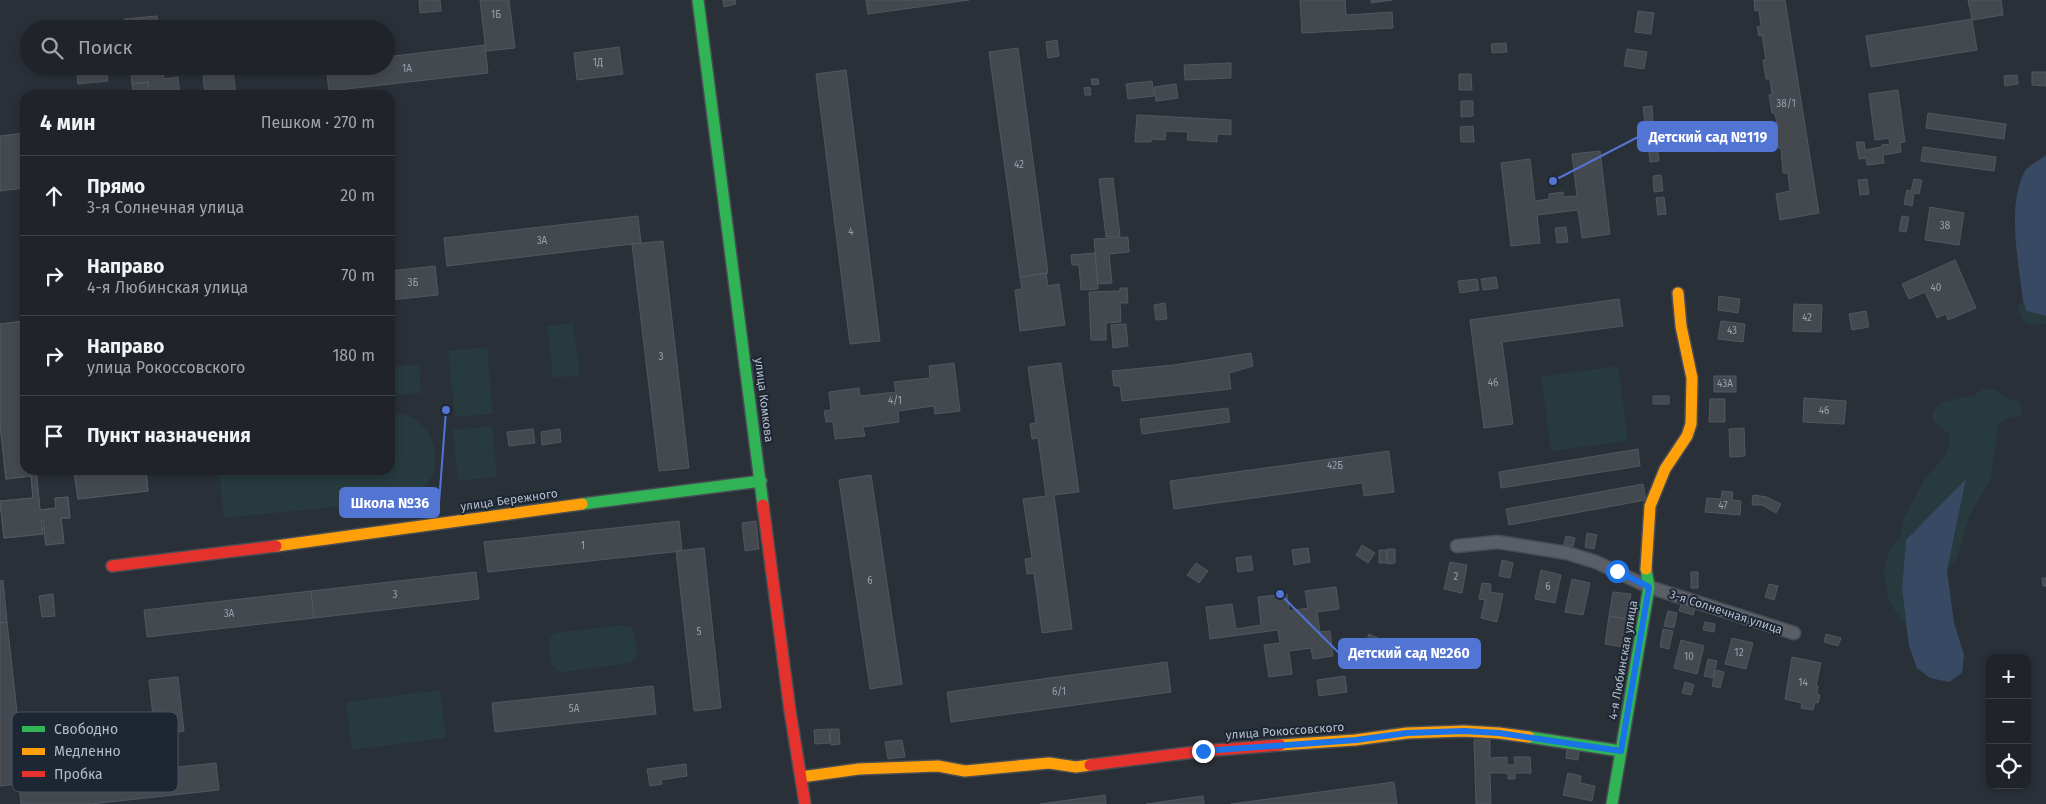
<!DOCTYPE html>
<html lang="ru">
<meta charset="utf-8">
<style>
body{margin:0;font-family:"Fira Sans",sans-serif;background:#2d3036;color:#f1f3f6}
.controls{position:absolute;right:15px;bottom:15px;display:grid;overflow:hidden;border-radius:10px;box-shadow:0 2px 8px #0003}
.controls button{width:45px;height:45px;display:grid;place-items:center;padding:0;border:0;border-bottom:1px solid #3d4147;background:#20242a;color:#f1f3f6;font:25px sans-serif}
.stop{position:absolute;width:15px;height:15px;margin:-11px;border:4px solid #1a73e8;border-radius:50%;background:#fff}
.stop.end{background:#1a73e8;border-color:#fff;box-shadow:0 1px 5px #0008}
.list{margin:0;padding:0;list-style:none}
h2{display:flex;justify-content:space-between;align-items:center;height:65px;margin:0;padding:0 20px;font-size:21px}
h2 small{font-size:16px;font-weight:400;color:#a2a4a8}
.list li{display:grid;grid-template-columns:32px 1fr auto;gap:15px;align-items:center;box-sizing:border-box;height:80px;padding:0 20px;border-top:1px solid #3d4147}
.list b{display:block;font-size:19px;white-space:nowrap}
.list p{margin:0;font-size:16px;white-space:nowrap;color:#a2a4a8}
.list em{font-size:16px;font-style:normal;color:#a2a4a8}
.icon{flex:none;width:28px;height:28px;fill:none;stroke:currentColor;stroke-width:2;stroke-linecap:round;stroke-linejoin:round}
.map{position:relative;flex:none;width:2046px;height:804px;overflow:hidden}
.search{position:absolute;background:#20242a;box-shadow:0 2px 8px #0003;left:20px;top:20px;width:375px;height:55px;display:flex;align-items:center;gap:12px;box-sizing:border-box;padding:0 18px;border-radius:28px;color:#a2a4a8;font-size:19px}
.panel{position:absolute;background:#20242a;box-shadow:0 2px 8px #0003;left:20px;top:90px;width:375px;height:385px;border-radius:15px}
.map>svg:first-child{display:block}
.green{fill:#273a3e}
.water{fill:#384963}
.building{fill:#444950;stroke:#52575f}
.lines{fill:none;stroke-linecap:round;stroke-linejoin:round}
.street-casing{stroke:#484c53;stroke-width:15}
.fast-casing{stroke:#484c53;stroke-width:14}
.slow-casing{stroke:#484c53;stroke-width:14}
.jam-casing{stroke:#484c53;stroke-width:14}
.street{stroke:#5a5e66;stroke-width:12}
.fast{stroke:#30b455;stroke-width:11}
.slow{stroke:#ff9f0a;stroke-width:11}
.jam{stroke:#e5322d;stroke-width:11}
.route{stroke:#1a73e8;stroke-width:6}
.labels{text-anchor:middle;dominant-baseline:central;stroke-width:4;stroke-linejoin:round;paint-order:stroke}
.number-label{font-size:10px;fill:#989fab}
.street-label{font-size:12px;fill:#b4bcc9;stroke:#1d2633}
.key{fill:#1d2633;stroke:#4a5360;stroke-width:1}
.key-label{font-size:14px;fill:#b4bcc9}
.leader{fill:none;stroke:#5274d3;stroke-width:2}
.callout-dot{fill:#5274d3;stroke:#1d2633;stroke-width:2}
.callout{fill:#5274d3;stroke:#5274d3;stroke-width:2}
.callout-label{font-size:14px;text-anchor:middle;font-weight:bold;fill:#fff}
</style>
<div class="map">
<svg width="2046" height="804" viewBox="0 0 2046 804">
<rect width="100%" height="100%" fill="#2a3038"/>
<path class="green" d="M2023,301l4,10 19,5v8l-13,1 -9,-3 -6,-14z
M573,323l7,52 -27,3 -6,-52z
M487,347l6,67 -38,3 -7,-66z
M419,364l2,29 -31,3v-29z
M1618,366l10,75 -77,10 -10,-74z
M1982,389l13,1 15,10 9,1 3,5 -1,9 -19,6 -4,5 -7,52 -22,39 -12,41 -10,13 19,-91 -60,60 -4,49 4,37 -13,-18 -5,-12 -4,-25 5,-20 12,-16 3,-18 21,-38 22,-26 3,-14 -2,-6 -15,-12v-9l9,-10 33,-7z
M390,413c5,1 11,0 15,2 29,9 40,46 22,69 -8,10 -19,13 -30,17l-173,17 -5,-48h171z
M492,426l5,51 -39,4 -5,-51z
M623,625l8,2 4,8 2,21 -6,7 -68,9c-15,-2 -15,-20 -14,-32l5,-7z
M440,690l6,48 -94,12 -6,-48z"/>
<path class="water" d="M2046,155v161l-19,-5 -4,-10c-4,-37 -17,-96 2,-130 4,-6 15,-11 21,-16z
M1966,479l-19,92 7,52 10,32 -2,18 -13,9 -19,-4 -13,-10 -8,-22 -7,-57 4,-49z"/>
<path class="building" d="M419,0h21l1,11 -21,2z
M480,0h29l6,48 -29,3z
M723,0h12l1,4 -12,3z
M866,0h103l-101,14z
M1300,0h45l1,15 46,-3 1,16 -91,5z
M1371,0h21l-21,3z
M1754,0h31l34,213 -39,7 -4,-26 14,-3 -2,-18h-5l-2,-25h-3l-3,-19h3l-3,-16h-3l-3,-18h3l-2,-16h-4l-3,-19h3l-4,-25 -3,1 -2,-9 4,-1 -2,-16 -4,1z
M1968,0h33l2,15 -31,5 5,30 -106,17 -5,-31 106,-17z
M1638,11l16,2 -3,21 -16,-2z
M157,16l1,13h-32l-2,-10z
M101,22l1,7h-30v-4z
M1057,40l2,16 -11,2 -2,-16z
M1506,43l1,9 -15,1 -1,-9z
M485,45l3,28 -159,18 -3,-25h60v-9z
M619,47l4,27 -46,6 -3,-27z
M1018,48l30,225 -28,4 -31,-225z
M1627,49l20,3 -3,17 -20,-3z
M1231,63v15l-46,2 -1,-15z
M76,66h30l2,15 -30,3z
M130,66h32l2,13 14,-2 2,18h-31l-1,-13 -16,2z
M846,70l34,271 -30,3 -34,-270z
M233,71l3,24h-31l-2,-21z
M2032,72h14v14l-14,-1z
M1459,74h12l1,16h-13z
M2017,75l1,9 -13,2 -1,-10z
M1091,79h7l1,5 -7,1z
M1152,81l2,15 -26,3 -2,-15z
M148,82l1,13h-16l-1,-11z
M1176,84l2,14 -22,3 -2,-14z
M1090,87l1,8h-6l-1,-7z
M1898,90l7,52 -5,1 1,9 -18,3 1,8 -17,2 -1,-7 -7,1 -3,-17h8l1,8 17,-3v-2l8,-1 -1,-6 -14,2 -6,-46z
M1461,101h12v15l-12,1z
M1652,106l1,16 -8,1 -2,-16z
M1928,113l78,11 -2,15 -78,-11z
M1137,115l94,5v15l-14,-1v8l-30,-2 1,-8 -22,-1 -1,9 -14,-1v3h-16z
M1473,126l1,16h-13l-1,-15z
M25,133v55l-25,3v-55z
M1657,144l2,17 -9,1 -2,-17z
M1923,147l73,10 -2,14 -73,-10z
M1600,151l10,83 -28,4 -4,-28 -41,5 3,28 -29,3 -10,-83 29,-4 5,42 14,-2v-5l14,-2v5l14,-1 -5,-42z
M1661,175l2,16 -9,1 -1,-16z
M1113,178l7,58 -14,1 -7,-58z
M1867,179l2,15 -9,1 -2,-15z
M1914,179l8,1 -3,14 -5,-1 -2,13 -8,-2 3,-14 4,1z
M1664,197l2,17 -8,1 -2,-17z
M1930,207l34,6 -5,32 -34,-5z
M638,216l3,27 -194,23 -3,-28z
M1902,216l7,1 -3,15 -7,-1z
M1566,227l2,15 -11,1 -2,-15z
M1128,237l1,15 -20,2 3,29 -14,1 -4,-45z
M663,241l26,227 -30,3 -27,-227z
M1095,253l3,36 -17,1 -2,-25h-7l-1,-10z
M1955,260l21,48 -28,12 -2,-6 -9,4 -12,-26 -16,7 -7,-15z
M435,266l3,29 -48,5v-29z
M1046,273l2,13 11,-2 6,41 -45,6 -5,-41 7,-1 -2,-12z
M1496,277l2,11 -15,2 -2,-11z
M1477,279l2,11 -19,3 -2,-12z
M1120,288h7l1,15h-8l1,19 -15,1v17h-15l-2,-48 31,-1z
M1719,296l21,3 -2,14 -20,-3z
M1619,299l4,27 -121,16 11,82 -29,4 -14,-108z
M1165,303l2,16 -11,1 -2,-15z
M1794,304l28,1 -1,27 -28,-1z
M1866,311l3,16 -17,3 -3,-16z
M25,321v30h-3l3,25v94h11l4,40 16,-2 -1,-10 13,-1 2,21h-9l3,25 -18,2 -3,-24h-2l2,13 -39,4 -4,-37 33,-3 -2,-22 -25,3 -6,-55v-100z
M25,321v149h11l4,40 16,-2 -1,-10 13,-1 2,21h-9l3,25 -18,2 -3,-24h-2l2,13 -39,4 -4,-37 33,-3 -2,-22 -25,3 -6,-55v-100z
M1721,321l24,3 -2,18 -25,-3z
M1126,324l2,22 -15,2 -2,-23z
M1251,353l2,13 -24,7 2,16 -109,12 -2,-15h-6l-2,-15 62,-6z
M954,363l6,48 -25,3 -1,-8 -36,5 1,11 -36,5 2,9 -30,3 -2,-18 -7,1 -2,-11 7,-1 -2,-18 30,-4 1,8 36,-4 -2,-10 36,-4 -1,-12z
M1061,363l18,129 -25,3 18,134 -30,4 -8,-60 -7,1 -2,-15 7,-1 -9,-59 23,-3 -8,-58 -6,1 -2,-15 6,-1 -8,-56z
M1714,376h22v16h-22z
M1653,396h16v8h-16z
M1804,398l42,3 -2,23 -41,-2z
M1710,399h15v23h-16z
M1228,408l2,14 -88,12 -2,-15z
M1744,428l1,28 -15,1 -1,-28z
M533,429l2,14 -26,3 -2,-14z
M560,429l1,13 -19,3 -1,-13z
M1638,449l2,17 -139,22 -2,-16z
M1389,451l5,41 -30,4 -2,-13 -188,26 -4,-28z
M74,470h72l2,21 -70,8z
M74,470h72l2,21 -70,8z
M871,475l31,209 -32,5 -31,-209z
M1643,484l3,16 -137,25 -3,-16z
M1722,491l11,1 -1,8 9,1 -1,14 -35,-3 2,-14 14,1z
M1753,495l14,2 14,7 -5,9 -14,-8h-10z
M679,521l3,30 -194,21 -4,-30z
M756,521l3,28 -14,2 -3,-28z
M1587,533l10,2 -3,14 -9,-2z
M1566,536l9,2 -2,8 -9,-2z
M1362,545l13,8 -7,10 -12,-8z
M704,548l17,160 -27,3 -18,-160z
M1308,548l2,14 -16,3 -2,-15z
M1387,549h8v14l-7,1z
M1379,550h7l1,13h-8z
M1251,556l2,14 -15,2 -2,-14z
M1502,560l11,3 -3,15 -11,-2z
M1450,562l17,3 -5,28 -18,-4z
M1196,563l12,8 -9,12 -12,-8z
M1541,570l20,5 -6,28 -20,-4z
M476,572l3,27 -165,19 -3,-27z
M1691,572h7v16h-7z
M2042,578h4v8h-3z
M1572,579l18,4 -7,32 -18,-3z
M3,580l4,42 -7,1v-42z
M1482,583l9,1 -1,8 13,2 -6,28 -16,-4 4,-18 -6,-1z
M1769,584l9,2 -4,14 -9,-3z
M1336,587l3,22 -22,3 3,20 10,-1 3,25 -20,3 -2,-11 -22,3 3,23 -23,3 -5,-32 16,-2 -2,-13 -68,9 -4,-32 26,-3 4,25 25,-4 -3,-28 29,-3 2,17 19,-3 -3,-17z
M311,591l3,27 -167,19 -3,-27z
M1613,592l18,2 -4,25 -18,-3z
M53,594l2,22 -13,1 -3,-21z
M1682,602l14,4 -3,9 -14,-4z
M1668,611l9,2 -3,15 -10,-2z
M1609,616l18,3 -4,28 -18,-3z
M7,622l18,161 -25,3v-163z
M1705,622l10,2 -1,8 -11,-2z
M1663,629l10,2 -4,18 -9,-2z
M1369,634l9,4 -5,13 -9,-3z
M1826,634l15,4 -3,8 -14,-4z
M1732,638l21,5 -7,26 -21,-5z
M1681,640l23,6 -7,28 -23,-6z
M1792,657l29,6 -5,23h2l-1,8 3,1 -2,8 -3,-1 -2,8 -12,-2 1,-5 -17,-4z
M1708,659l9,2 -4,17 -9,-2z
M1167,662l4,30 -220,30 -4,-30z
M1716,670l8,2 -4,16 -8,-2z
M1345,676l2,16 -28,4 -2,-16z
M178,677l6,54 -29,4 -6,-55z
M1685,682l9,3 -3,10 -9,-2z
M653,686l3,28 -161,18 -3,-29z
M829,729l1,14 -15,1 -1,-14z
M830,729h9l1,15 -9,1z
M902,740l3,17 -17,2 -3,-17z
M1474,740h16v18l17,-1v8h8l-1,-8h16l1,16h-16v6h-7v-6h-18l1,31h-15z
M1567,749l12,2 -1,9 -12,-2z
M216,763l3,27 -128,14h-70l-2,-20z
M686,764l1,12 -26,4 1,4 -12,2 -3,-17z
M1568,773l13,3 -1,7 15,3 -3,15 -29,-6z
M1394,782l3,22h-166z
M1105,795l1,9h-66z
M1203,796l1,8h-58z"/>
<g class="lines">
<defs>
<path id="street" d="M1457,546l41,-4 69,11 29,9 53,25 145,46"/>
<path id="fast" d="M698,0l65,505
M582,504l179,-23
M1529,737l92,14
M1612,804l37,-217 -3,-18"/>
<path id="slow" d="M276,546l306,-42
M1646,569l4,-63 15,-37 22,-33 4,-12 1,-46 -11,-52 -3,-33
M1280,745l75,-5 52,-7 57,-2 35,2 30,4
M801,777l58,-8 79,-3 27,5 84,-8 27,4 14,-2"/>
<path id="jam" d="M763,505l27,206 15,93
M112,566l164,-20
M1090,765l113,-14 77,-6"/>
</defs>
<use href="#street" class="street-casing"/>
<use href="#fast" class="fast-casing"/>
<use href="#slow" class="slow-casing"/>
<use href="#jam" class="jam-casing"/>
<use href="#street" class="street"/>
<use href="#fast" class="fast"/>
<use href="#slow" class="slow"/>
<use href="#jam" class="jam"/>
</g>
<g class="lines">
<path class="route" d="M1203,751l153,-11 51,-7 57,-2 35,2 122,18 28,-164 -32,-16"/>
</g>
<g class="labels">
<g class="number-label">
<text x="496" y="15">1Б</text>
<text x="598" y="63">1Д</text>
<text x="407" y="69">1А</text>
<text x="1786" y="104">38/1</text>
<text x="1019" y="165">42</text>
<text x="1945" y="226">38</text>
<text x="851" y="232">4</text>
<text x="542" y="241">3А</text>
<text x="413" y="283">3Б</text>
<text x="1936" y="288">40</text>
<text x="1807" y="318">42</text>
<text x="1732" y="331">43</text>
<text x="661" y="357">3</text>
<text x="1493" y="383">46</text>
<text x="1725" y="384">43А</text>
<text x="895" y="401">4/1</text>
<text x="1824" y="411">46</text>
<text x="1335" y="466">42Б</text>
<text x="1723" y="506">47</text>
<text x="583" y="546">1</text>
<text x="1456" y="577">2</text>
<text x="870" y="581">6</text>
<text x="1548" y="587">6</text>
<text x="395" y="595">3</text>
<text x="229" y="614">3А</text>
<text x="699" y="632">5</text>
<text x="1739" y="653">12</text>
<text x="1689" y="657">10</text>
<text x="1803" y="683">14</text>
<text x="1059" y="692">6/1</text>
<text x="574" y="709">5А</text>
</g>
<g class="street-label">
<text transform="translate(764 400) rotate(83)">улица Комкова</text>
<text transform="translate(509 500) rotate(-8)">улица Бережного</text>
<text transform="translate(1726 612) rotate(18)">3-я Солнечная улица</text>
<text transform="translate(1623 660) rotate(-80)">4-я Любинская улица</text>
<text transform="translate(1285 731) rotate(-4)">улица Рокоссовского</text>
</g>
</g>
<rect x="12" y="712" width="166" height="80" rx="8" class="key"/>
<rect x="22" y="726" width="23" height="6" fill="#30b455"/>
<rect x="22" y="748" width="23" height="7" fill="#ff9f0a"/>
<rect x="22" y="771" width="23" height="6" fill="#e5322d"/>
<g class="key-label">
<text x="54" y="734">Свободно</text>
<text x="54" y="756">Медленно</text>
<text x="54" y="779">Пробка</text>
</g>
<path class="leader" d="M1553 181L1638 137M446 410L439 503M1280 594L1339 653"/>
<g class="callout-dot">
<circle cx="1553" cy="181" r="5"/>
<circle cx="446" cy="410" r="5"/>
<circle cx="1280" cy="594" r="5"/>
</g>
<g class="callout">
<rect x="1638" y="122" width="139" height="29" rx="5"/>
<rect x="340" y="488" width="99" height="29" rx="5"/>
<rect x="1339" y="639" width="141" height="29" rx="5"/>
</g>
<g class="callout-label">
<text x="1708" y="142">Детский сад №119</text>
<text x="390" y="508">Школа №36</text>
<text x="1409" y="658">Детский сад №260</text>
</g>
</svg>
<div class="controls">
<button>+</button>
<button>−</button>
<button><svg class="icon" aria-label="locate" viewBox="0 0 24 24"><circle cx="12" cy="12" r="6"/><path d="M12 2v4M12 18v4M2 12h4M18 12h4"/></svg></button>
</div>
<div class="stop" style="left:1617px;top:571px"></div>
<div class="stop end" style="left:1203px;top:751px"></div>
<div class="search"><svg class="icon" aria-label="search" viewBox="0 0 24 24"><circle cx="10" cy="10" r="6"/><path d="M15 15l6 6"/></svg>Поиск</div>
<section class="panel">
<h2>4 мин<small>Пешком · 270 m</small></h2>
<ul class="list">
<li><svg class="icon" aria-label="ahead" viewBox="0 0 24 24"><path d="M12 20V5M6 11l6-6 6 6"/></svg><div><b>Прямо</b><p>3-я Солнечная улица</p></div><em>20 m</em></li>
<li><svg class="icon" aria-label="right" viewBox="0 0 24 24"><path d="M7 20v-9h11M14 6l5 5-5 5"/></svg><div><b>Направо</b><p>4-я Любинская улица</p></div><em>70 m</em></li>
<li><svg class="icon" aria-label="right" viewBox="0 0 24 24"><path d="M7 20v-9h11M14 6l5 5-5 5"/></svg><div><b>Направо</b><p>улица Рокоссовского</p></div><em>180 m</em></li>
<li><svg class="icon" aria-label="arrive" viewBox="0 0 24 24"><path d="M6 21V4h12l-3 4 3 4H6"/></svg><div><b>Пункт назначения</b></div></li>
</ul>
</section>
</div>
